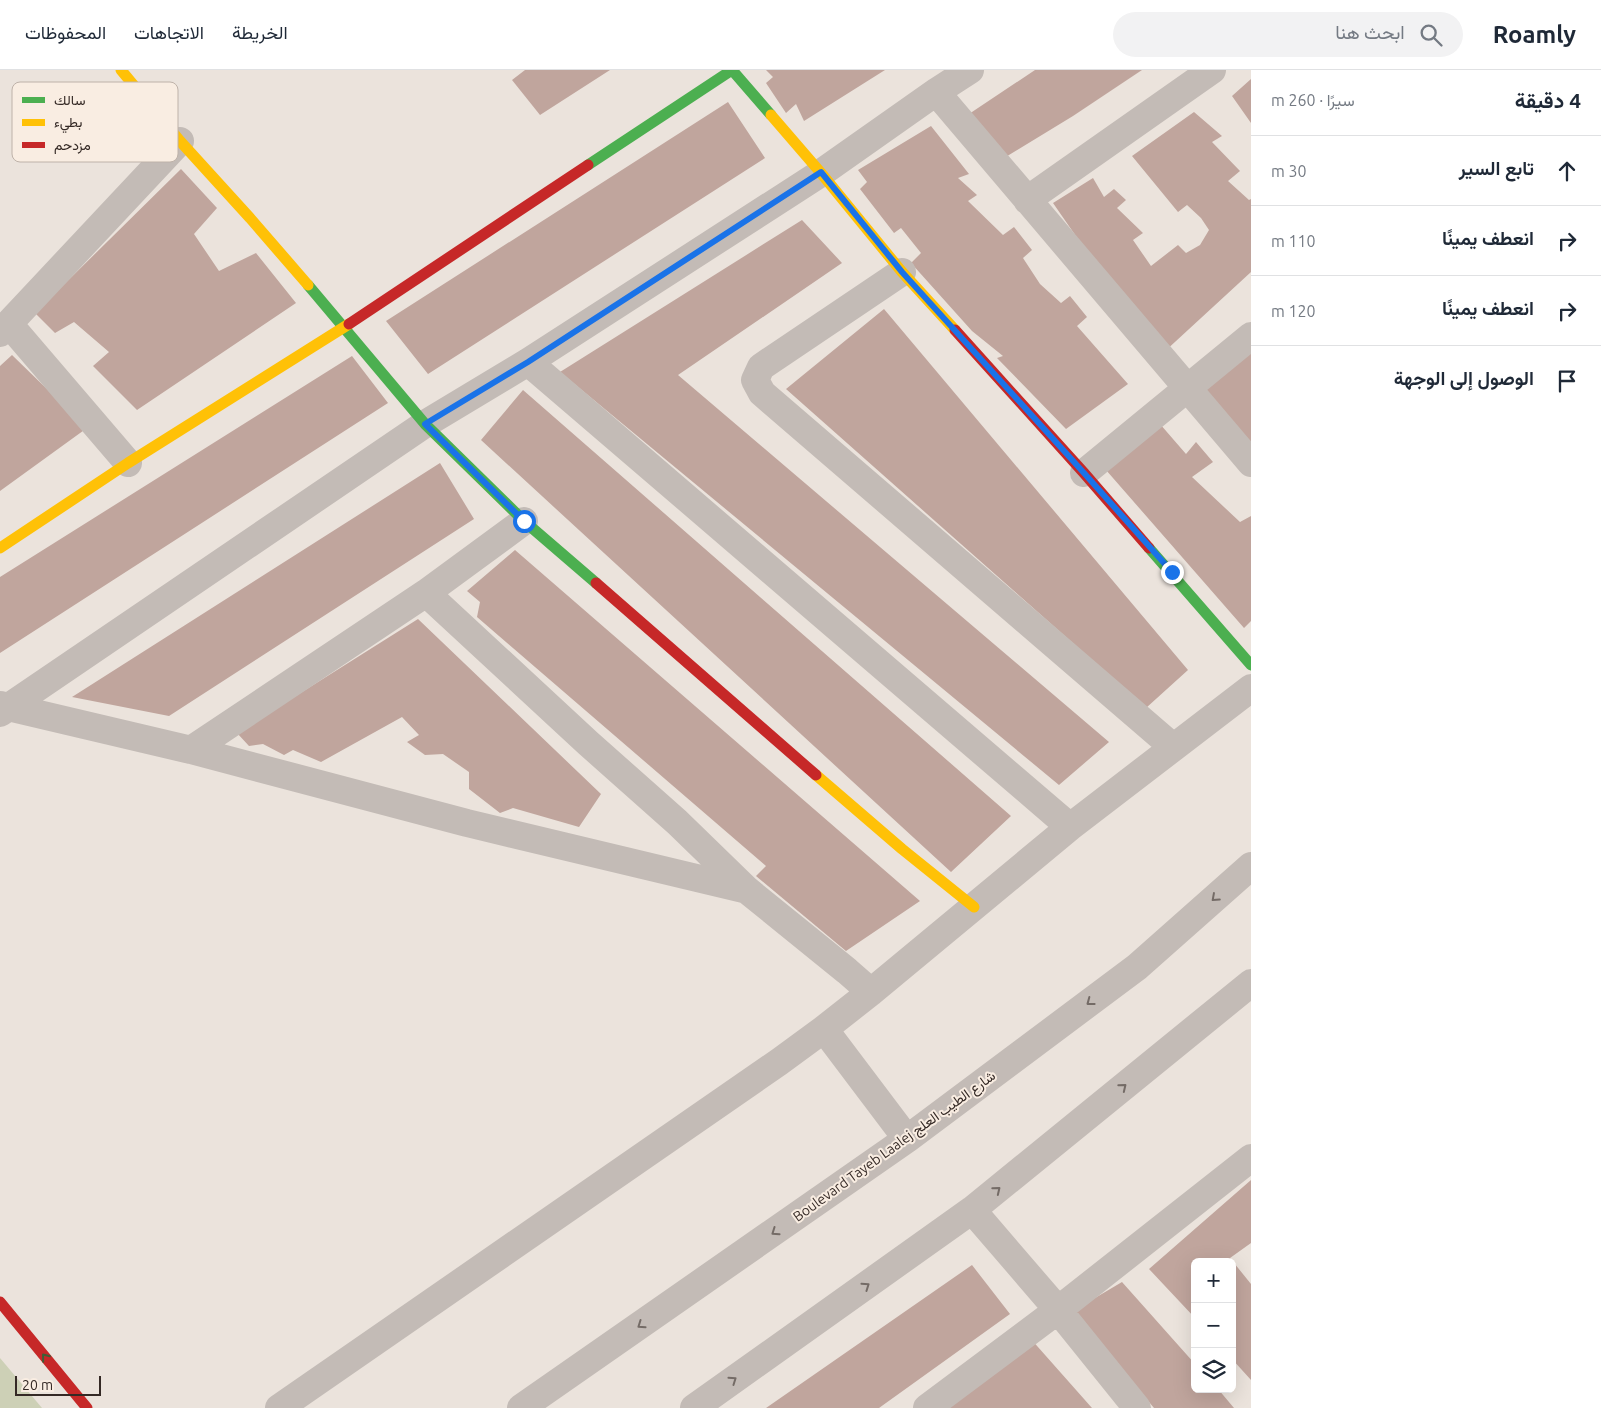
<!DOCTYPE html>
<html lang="ar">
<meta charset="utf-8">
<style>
body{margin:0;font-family:Ubuntu,Vazirmatn,sans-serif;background:#f2f2f3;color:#1f2937;direction:rtl}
.controls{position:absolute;right:15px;bottom:15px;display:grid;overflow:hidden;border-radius:8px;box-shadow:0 5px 20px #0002}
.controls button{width:45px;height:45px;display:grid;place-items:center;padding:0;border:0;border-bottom:1px solid #e0e1e3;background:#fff;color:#1f2937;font:25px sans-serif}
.scale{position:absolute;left:15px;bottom:12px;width:86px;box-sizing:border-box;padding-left:5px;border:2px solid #342925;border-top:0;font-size:14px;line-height:18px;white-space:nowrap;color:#342925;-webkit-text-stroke:4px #f9ede2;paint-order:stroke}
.stop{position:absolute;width:15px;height:15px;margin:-11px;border:4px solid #1a73e8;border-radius:50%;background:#fff}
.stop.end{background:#1a73e8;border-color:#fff;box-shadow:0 1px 5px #0008}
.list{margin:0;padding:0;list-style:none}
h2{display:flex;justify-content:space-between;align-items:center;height:65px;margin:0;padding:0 20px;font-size:21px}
h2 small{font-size:16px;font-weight:400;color:#747a83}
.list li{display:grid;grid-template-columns:32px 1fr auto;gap:15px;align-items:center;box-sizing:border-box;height:70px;padding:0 20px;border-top:1px solid #e0e1e3}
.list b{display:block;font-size:19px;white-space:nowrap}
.list em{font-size:16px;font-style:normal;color:#747a83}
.icon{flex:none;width:28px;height:28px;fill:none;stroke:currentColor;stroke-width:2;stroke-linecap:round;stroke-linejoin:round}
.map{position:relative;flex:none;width:1251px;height:1338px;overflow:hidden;direction:ltr}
header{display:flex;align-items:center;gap:30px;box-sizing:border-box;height:70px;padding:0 25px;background:#fff;border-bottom:1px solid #e0e1e3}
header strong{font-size:24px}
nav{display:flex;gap:28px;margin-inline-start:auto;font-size:18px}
.search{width:350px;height:45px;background:#f2f2f3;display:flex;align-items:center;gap:12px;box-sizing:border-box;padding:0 18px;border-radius:28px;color:#747a83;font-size:19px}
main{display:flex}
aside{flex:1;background:#fff}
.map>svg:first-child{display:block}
.green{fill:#cdd0b6}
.building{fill:#c0a59d}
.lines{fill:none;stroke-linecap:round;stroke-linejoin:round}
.street{stroke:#c3bbb6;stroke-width:28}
.fast{stroke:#4caf50;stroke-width:11}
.slow{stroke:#ffc107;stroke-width:11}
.jam{stroke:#c62828;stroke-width:11}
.oneway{stroke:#746b66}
.oneway2{stroke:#3e5f36}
.route{stroke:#1a73e8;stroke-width:6}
.labels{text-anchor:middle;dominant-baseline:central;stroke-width:4;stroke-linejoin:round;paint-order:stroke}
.street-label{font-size:14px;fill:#342925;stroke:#f9ede2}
.key{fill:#f9ede2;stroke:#beb2a9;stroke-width:1}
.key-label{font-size:14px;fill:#342925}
</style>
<header>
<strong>Roamly</strong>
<div class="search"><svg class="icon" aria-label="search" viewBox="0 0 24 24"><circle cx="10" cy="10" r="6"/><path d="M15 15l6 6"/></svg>ابحث هنا</div>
<nav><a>الخريطة</a><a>الاتجاهات</a><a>المحفوظات</a></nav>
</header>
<main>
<aside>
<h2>4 دقيقة<small>سيرًا · 260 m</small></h2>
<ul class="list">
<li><svg class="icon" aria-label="ahead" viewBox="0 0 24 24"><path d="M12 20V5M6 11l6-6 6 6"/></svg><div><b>تابع السير</b></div><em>30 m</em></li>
<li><svg class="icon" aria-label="right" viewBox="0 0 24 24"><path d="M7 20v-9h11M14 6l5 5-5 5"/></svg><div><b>انعطف يمينًا</b></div><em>110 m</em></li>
<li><svg class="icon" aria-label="right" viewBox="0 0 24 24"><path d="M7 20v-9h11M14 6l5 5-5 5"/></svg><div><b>انعطف يمينًا</b></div><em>120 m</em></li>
<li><svg class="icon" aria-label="arrive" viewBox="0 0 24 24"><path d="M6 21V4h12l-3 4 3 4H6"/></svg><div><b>الوصول إلى الوجهة</b></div></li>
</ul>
</aside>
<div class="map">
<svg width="1251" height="1338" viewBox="0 0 1251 1338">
<rect width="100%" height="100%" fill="#ebe3dc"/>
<path class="green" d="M0,1288l42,50h-42z"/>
<path class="building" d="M525,0h85l-70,45 -28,-35z
M766,0h119l-81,51 -8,-17 -10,9 -20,-30 7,-6z
M1035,0h107l-69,46 -69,42 -41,-40z
M1251,9v44l-19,-27z
M728,32l37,56 -337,216 -42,-53z
M1194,42l28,24 -10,6 28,29 -12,10 21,19 2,-1v73l-88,81 -47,-59 -63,-91 40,-25 11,19 10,-8 12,11 -9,8 26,25 -10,7 18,26 27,-21 8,8 14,-8 9,-15 -8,-12 -14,-13 -9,7 -46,-56z
M931,56l38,48 -11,4 19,17 -9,6 35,34 11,-8 18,23 -9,8 17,26 21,19 9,-7 17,21 -10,9 51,58 -62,45 -69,-71 6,-2 -31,-25 -61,-68 10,-10 -20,-25 -7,5 -34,-44 7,-7 -9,-12z
M181,99l36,39 -23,26 25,37 37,-18 40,50 -159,107 -44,-44 16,-14 -35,-30 -19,11 -20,-20z
M802,150l40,43 -164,112 431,367 -50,43 -499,-413z
M884,239l304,361 -42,38 -360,-319z
M1251,276v109l-52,-62z
M12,285l75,73 -87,63v-125z
M352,286l36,47 -388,250v-76z
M523,320l488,426 -60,56 -470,-432z
M1160,354l26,30 10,-12 17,20 -21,15 48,45 11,-6v105l-7,7 -138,-158z
M440,393l34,56 -305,197 -97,-19z
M515,480l405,351 -74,50 -90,-75 10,-10 -289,-249 3,-15 -13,-11z
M418,549l183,175 -22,33 -66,-19 -13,5 -31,-24v-17l-26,-18 -18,1 -18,-13 12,-7 -17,-18 -81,45 -28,-12 -9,5 -21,-11 -14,2 -12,-13z
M1251,1110v63l-21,15 21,26v96l-19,-21v-97h-37v56l-46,-49z
M972,1195l38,49 -131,94h-113z
M1122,1212l73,82v25h23l16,19h-80l-81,-97z
M1030,1268l62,70h-143z"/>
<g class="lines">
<path class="street" d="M936,22l315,371
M1027,130l185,-130
M902,202l-141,95 -6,13 7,13 411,354
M9,254l119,139
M0,263l180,-192
M528,292l542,465
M1084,403l167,-137
M426,523l162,150 89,79 70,68 100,81 24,21
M0,635l191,45 276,73 280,67
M0,643l425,-289 103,-62 293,-189 115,-81 34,-22
M191,680l235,-157 98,-72
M824,959l47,-37 199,-165 181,-139
M972,1140l86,100 79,98
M279,1338l500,-346 45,-33 83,110
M521,1338l386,-269 230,-172 114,-101
M694,1338l278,-198 279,-227
M927,1338l131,-98 193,-152"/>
<path class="fast" d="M588,95l144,-95 39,45
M308,215l117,139 99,97 72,62
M1149,478l102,117"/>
<path class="slow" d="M121,0l59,71 70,77 58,67
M771,45l50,58 81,99 53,58
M0,478l128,-85 221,-139
M816,705l86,74 72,58"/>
<path class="jam" d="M349,254l239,-159
M955,260l129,143 65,75
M596,513l220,192
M0,1232l87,106"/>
</g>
<defs><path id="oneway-chevron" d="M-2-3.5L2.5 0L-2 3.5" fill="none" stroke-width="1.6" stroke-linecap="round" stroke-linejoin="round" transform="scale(1.25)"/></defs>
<g class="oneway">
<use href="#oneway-chevron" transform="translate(1215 828) rotate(138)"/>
<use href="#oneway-chevron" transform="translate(1090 932) rotate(143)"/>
<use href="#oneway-chevron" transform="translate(1123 1017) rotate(-39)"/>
<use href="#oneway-chevron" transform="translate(997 1120) rotate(-39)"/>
<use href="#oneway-chevron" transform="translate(775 1162) rotate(145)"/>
<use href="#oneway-chevron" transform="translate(866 1216) rotate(-35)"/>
<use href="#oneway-chevron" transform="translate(641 1255) rotate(145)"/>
<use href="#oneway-chevron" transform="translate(733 1310) rotate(-35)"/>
</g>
<use class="oneway2" href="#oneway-chevron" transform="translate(45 1287) rotate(-129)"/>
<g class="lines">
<path class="route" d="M524,451l-99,-97 103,-62 293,-190 81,100 182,201 88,99"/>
</g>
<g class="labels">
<g class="street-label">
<text transform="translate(894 1076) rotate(-36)">Boulevard Tayeb Laalej شارع الطيب العلج</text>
</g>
</g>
<rect x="12" y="12" width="166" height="80" rx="8" class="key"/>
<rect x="22" y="27" width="23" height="6" fill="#4caf50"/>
<rect x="22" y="49" width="23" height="7" fill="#ffc107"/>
<rect x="22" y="72" width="23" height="6" fill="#c62828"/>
<g class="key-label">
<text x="54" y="35">سالك</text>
<text x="54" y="57">بطيء</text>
<text x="54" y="80">مزدحم</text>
</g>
</svg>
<div class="controls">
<button>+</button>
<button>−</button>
<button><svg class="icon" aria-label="layers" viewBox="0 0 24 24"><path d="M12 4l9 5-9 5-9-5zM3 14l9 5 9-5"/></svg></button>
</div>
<div class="scale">20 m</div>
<div class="stop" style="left:524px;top:451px"></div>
<div class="stop end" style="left:1172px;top:502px"></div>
</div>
</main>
